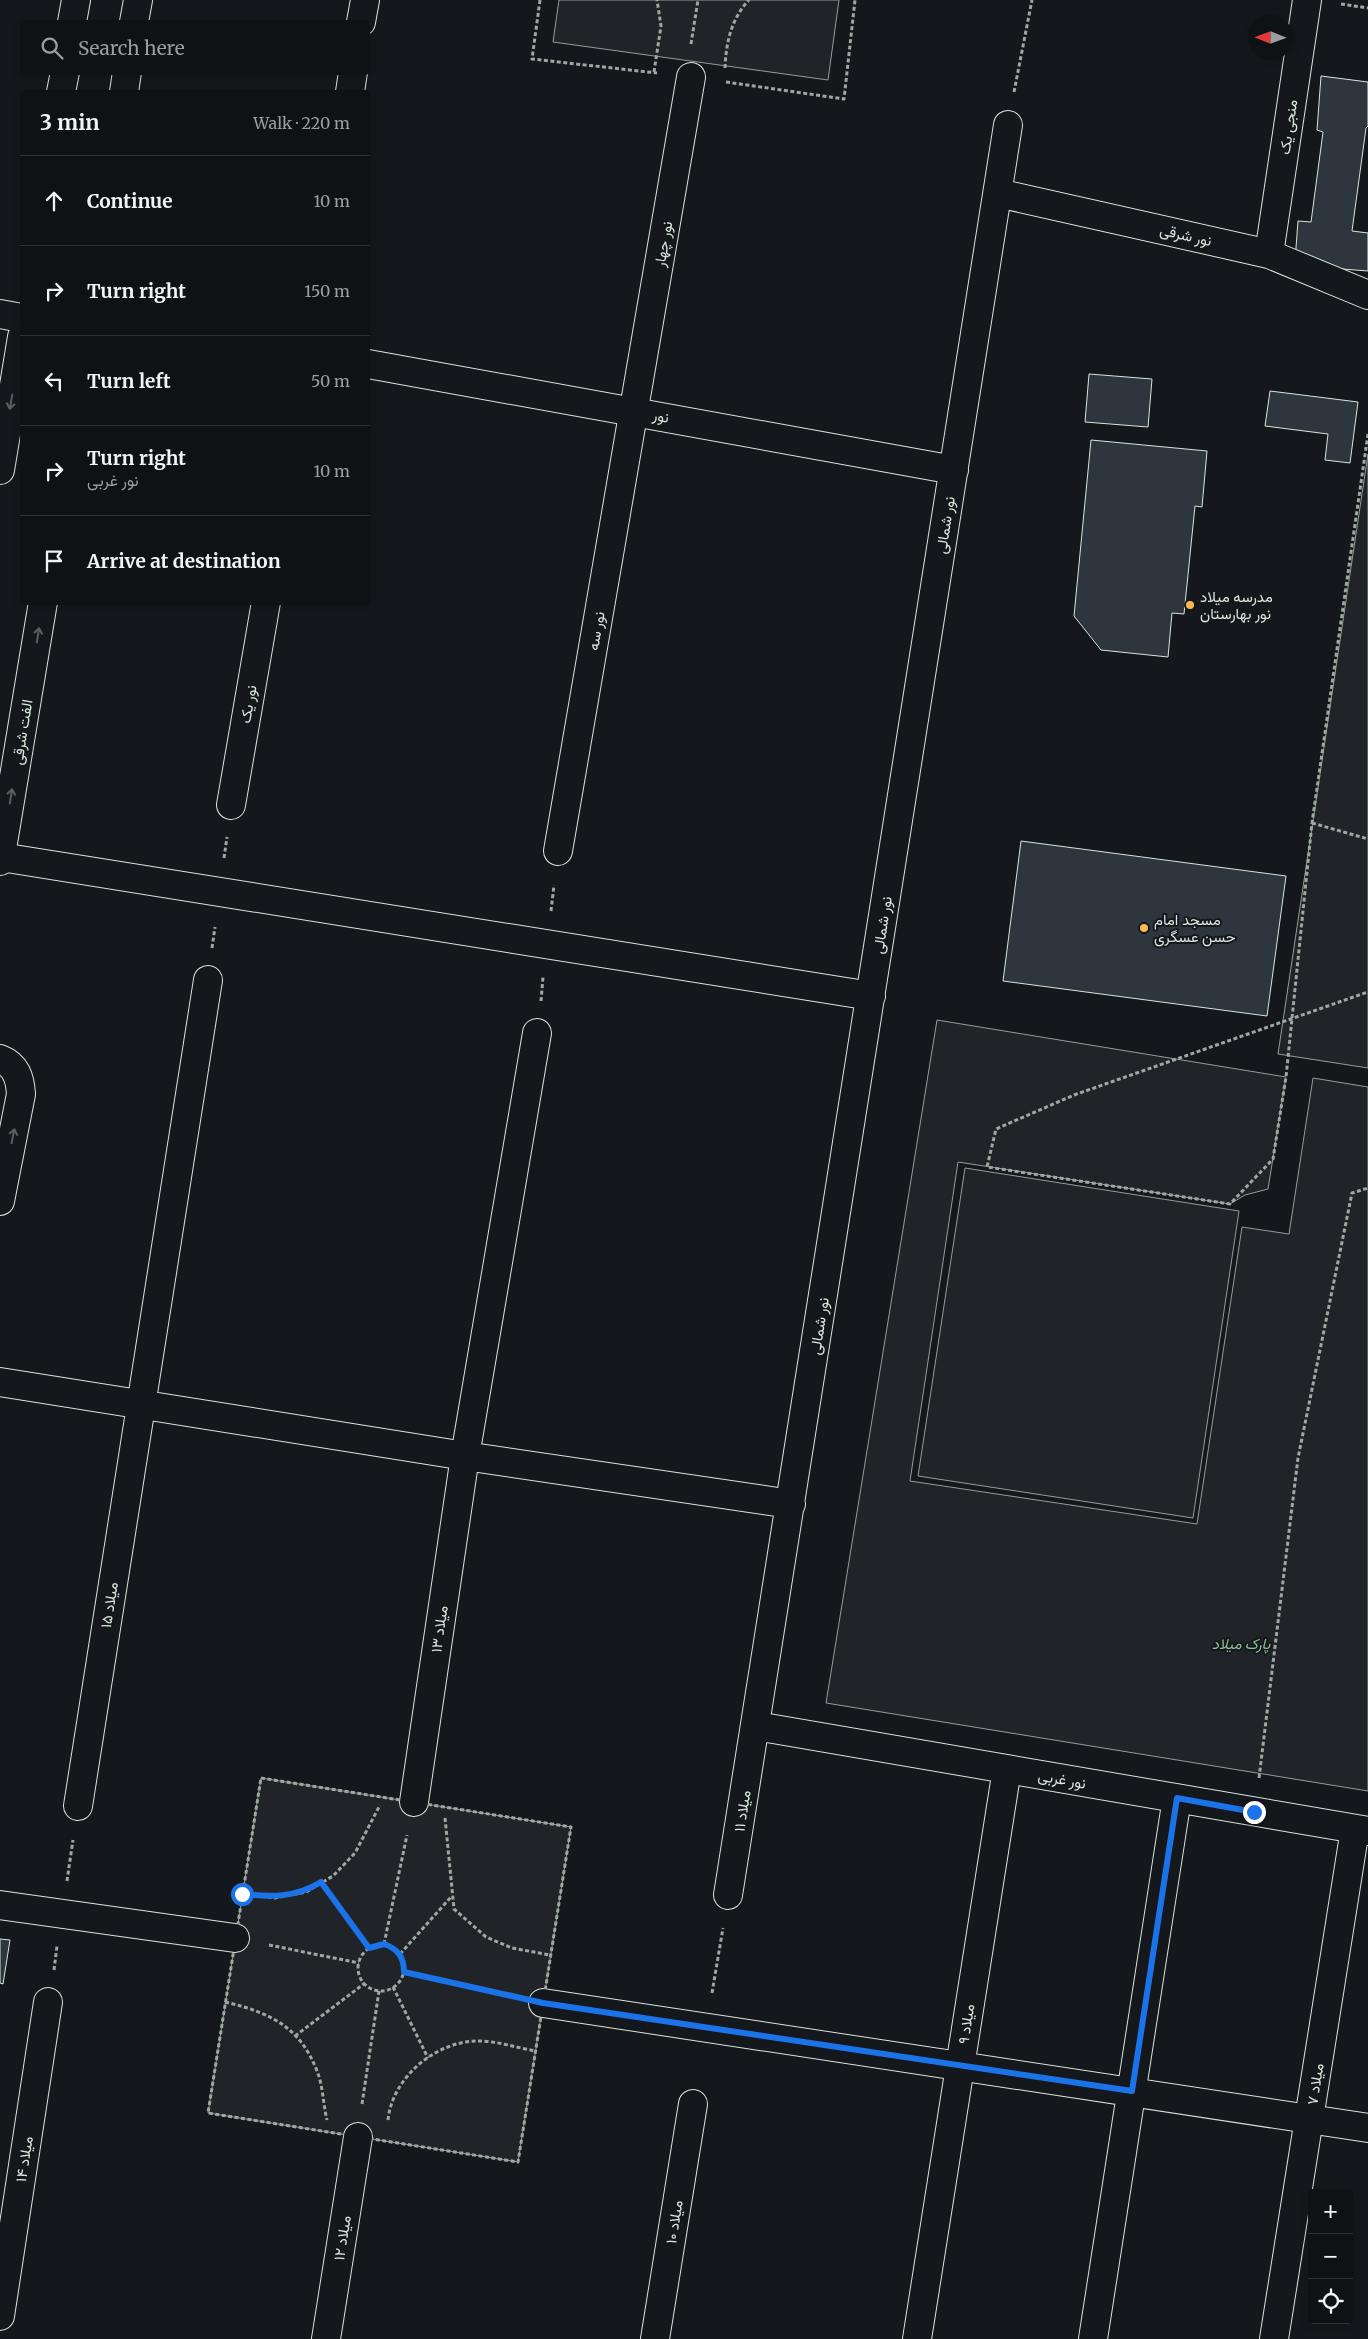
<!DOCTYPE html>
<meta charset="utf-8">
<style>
body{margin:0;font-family:Merriweather,Vazirmatn,serif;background:#1d2022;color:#f1f3f6}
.controls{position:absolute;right:15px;bottom:15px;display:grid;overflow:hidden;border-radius:5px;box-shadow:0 2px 8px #0003}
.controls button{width:45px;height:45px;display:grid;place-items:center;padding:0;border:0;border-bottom:1px solid #2f3234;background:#0f1215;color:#f1f3f6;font:25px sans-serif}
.compass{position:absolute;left:1248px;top:15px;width:45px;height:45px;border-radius:50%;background:#0f1215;box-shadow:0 2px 8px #0003;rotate:271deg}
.stop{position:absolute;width:15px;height:15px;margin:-11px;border:4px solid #1a73e8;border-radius:50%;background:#fff}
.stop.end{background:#1a73e8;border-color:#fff;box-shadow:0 1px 5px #0008}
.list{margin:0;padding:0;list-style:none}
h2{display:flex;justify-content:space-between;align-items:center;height:65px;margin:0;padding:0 20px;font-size:21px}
h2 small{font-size:16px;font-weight:400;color:#9b9ea0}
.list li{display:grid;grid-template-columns:32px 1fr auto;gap:15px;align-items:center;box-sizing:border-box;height:90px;padding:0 20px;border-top:1px solid #2f3234}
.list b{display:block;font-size:19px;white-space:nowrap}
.list p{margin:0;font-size:16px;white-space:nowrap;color:#9b9ea0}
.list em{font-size:16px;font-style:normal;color:#9b9ea0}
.icon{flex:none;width:28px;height:28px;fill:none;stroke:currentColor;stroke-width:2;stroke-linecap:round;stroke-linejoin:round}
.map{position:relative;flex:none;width:1368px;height:2339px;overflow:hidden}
.search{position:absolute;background:#0f1215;box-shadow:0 2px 8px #0003;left:20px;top:20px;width:350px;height:55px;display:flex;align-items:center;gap:12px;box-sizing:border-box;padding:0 18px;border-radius:5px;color:#9b9ea0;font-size:19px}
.panel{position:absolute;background:#0f1215;box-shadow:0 2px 8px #0003;left:20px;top:90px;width:350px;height:515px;border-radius:5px}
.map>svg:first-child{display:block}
.green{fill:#202428;stroke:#939e99}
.building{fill:#2c363c;stroke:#d8e6dc}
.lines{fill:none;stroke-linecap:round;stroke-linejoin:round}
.minor-casing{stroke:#d8e6dc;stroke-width:30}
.major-casing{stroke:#d8e6dc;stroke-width:30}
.path{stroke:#9da8a2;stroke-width:3;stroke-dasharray:4 2.5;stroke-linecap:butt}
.minor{stroke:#14181c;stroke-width:28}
.major{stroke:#14181c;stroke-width:28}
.oneway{stroke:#59605f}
.route{stroke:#1a73e8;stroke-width:6}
.poi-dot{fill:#ffb74d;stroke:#14181c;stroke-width:2}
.labels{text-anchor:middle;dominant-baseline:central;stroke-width:4;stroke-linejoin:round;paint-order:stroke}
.street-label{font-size:15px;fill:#d8e6dc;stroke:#14181c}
.poi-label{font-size:15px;fill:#d8e6dc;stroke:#14181c;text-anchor:start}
.park-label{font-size:15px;font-style:italic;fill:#8ac095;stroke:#14181c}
</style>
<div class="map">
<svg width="1368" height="2339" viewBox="0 0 1368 2339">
<rect width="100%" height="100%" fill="#14181c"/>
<path class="green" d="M559,0h280l-11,80 -275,-38z
M1368,454v614l-90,-14z
M937,1020l349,57 -18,112 -23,6 -15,9 -272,-42 -48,319 287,43 45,-297 47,7 24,-156 55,9v704l-542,-88z
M965,1168l274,43 -46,307 -275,-42z
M261,1778l310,49 -53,335 -310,-49z"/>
<path class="building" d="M1321,76l47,6v44l-2,2 -14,103 16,2v38l-38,-3 -35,-7 3,-40 13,1 12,-90 -6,-2z
M1089,374l63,5 -4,48 -63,-5z
M1270,391l88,11 -8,61 -25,-3 3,-26 -63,-8z
M1091,440l116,11 -5,56 -7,-1 -11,108 -12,-1 -4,44 -67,-7 -27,-34z
M1021,841l265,35 -19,140 -264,-35z
M0,1939l10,1 -7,44 -3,-1z"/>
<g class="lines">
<defs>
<path id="minor" d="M361,22l4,-22
M350,92l3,-20
M998,193l271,61 99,41
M1269,254l38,-254
M0,314l22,4
M368,364l586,106
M231,805l35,-203
M558,851l133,-774
M1,857l870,139
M0,1059c16,6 20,19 21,35l-21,107
M0,1382l465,74 326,48
M756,1726l612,105
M414,1802l51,-346 72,-423
M78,1806l130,-826
M728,1895l280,-1770
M0,1905l235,33
M543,2003l825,125
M0,2316l48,-314
M326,2339l32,-202
M655,2339l38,-235
M917,2339l90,-570
M1093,2339l84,-541
M1274,2339l81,-510"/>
<path id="major" d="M72,22l4,-22
M134,22l4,-22
M61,92l4,-20
M124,92l3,-20
M0,470l22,-133
M0,861l43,-259"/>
</defs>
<use href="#minor" class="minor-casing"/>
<use href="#major" class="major-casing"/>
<path class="path" d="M540,0l-8,59 125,14
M1341,4l27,4
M691,44l7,-44
M725,68c1,-25 6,-49 24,-68
M654,72l7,-46 -4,-26
M726,82l118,17 11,-99
M1014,92l18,-92
M1368,434l-56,389 -26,254 -13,82 -43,45 -243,-37 9,-38 78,-34 288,-101 6,-2
M1312,823l56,16
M224,858l3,-21
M551,911l3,-26
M212,948l3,-21
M541,1001l2,-24
M261,1778l310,49 -53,335 -310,-49z
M1259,1778l39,-320 54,-265 16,-5
M445,1818l9,91 32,28 26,11 38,7
M67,1881l6,-41
M321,1882l48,66
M242,1894l33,4 31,-6 27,-16 22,-23 25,-48
M384,1944l23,-109
M269,1945l90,18
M358 1968a23 23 0 1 1 46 0a23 23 0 1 1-46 0Z
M400,1954l51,-57
M54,1970l3,-24
M404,1972l106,24
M393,1987l35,71
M712,1993l11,-65
M225,2002c43,10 75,24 92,69 6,14 6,33 10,49
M295,2036l70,-53
M362,2104l17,-113
M388,2120c4,-41 45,-77 87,-79 19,-1 42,7 61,10"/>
<use href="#minor" class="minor"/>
<use href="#major" class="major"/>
</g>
<defs><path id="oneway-shaft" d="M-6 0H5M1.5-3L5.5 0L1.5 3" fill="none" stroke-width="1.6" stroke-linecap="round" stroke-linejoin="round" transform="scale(1.25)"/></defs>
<g class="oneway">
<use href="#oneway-shaft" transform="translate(11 402) rotate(100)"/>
<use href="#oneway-shaft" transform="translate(38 635) rotate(-81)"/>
<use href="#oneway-shaft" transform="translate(11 796) rotate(-81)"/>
<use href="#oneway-shaft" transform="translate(13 1136) rotate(-79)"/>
</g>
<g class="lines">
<path class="route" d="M242,1894c29,3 53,4 79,-12l48,66 15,-4c14,5 20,13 20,28l139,31 589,88 45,-293 77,14"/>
</g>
<g class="poi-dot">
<circle cx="1190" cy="605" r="5"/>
<circle cx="1144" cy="928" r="5"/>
</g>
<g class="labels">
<g class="street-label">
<text transform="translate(1288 127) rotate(-82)">منجی یک</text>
<text transform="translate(1186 235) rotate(13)">نور شرقی</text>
<text transform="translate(663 244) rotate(-80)">نور چهار</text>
<text transform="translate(661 416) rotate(11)">نور</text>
<text transform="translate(945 525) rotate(-81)">نور شمالی</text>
<text transform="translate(596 631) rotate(-80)">نور سه</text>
<text transform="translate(248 704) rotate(-80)">نور یک</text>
<text transform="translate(22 732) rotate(-81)">الفت شرقی</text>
<text transform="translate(882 925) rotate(-81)">نور شمالی</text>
<text transform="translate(819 1326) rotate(-81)">نور شمالی</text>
<text transform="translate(109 1605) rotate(-81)">میلاد ۱۵</text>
<text transform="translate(439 1629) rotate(-82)">میلاد ۱۳</text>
<text transform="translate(1062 1779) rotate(10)">نور غربی</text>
<text transform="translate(742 1811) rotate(-81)">میلاد ۱۱</text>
<text transform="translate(966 2024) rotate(-81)">میلاد ۹</text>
<text transform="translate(1315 2084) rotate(-81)">میلاد ۷</text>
<text transform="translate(24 2159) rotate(-81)">میلاد ۱۴</text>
<text transform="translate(674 2222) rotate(-81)">میلاد ۱۰</text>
<text transform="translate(342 2238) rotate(-81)">میلاد ۱۲</text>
</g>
<g class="poi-label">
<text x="1200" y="596">مدرسه میلاد<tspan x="1200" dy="17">نور بهارستان</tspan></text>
<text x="1154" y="919">مسجد امام<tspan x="1154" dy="17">حسن عسگری</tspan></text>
</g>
<g class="park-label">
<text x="1241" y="1643">پارک میلاد</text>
</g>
</g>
</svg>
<div class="controls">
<button>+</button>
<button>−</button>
<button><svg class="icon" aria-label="locate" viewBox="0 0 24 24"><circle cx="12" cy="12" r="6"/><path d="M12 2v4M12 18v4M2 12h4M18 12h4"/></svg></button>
</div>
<svg class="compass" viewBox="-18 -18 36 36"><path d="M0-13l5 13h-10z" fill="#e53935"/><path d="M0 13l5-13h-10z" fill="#9b9ea0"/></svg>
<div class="stop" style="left:242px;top:1894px"></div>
<div class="stop end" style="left:1254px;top:1812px"></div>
<div class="search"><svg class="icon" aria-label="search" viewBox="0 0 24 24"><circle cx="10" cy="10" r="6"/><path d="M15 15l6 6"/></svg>Search here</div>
<section class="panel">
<h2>3 min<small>Walk · 220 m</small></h2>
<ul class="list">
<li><svg class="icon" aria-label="ahead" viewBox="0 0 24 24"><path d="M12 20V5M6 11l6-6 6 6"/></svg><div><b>Continue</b></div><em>10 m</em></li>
<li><svg class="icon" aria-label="right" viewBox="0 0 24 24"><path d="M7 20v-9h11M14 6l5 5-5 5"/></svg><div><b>Turn right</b></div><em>150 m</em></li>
<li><svg class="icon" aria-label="left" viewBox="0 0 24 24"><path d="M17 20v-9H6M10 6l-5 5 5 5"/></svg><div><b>Turn left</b></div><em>50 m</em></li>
<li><svg class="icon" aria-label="right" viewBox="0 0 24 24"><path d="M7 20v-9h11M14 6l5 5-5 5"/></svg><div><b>Turn right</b><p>نور غربی</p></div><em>10 m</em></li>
<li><svg class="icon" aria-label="arrive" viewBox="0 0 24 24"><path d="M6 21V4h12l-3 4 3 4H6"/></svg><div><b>Arrive at destination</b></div></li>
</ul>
</section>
</div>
